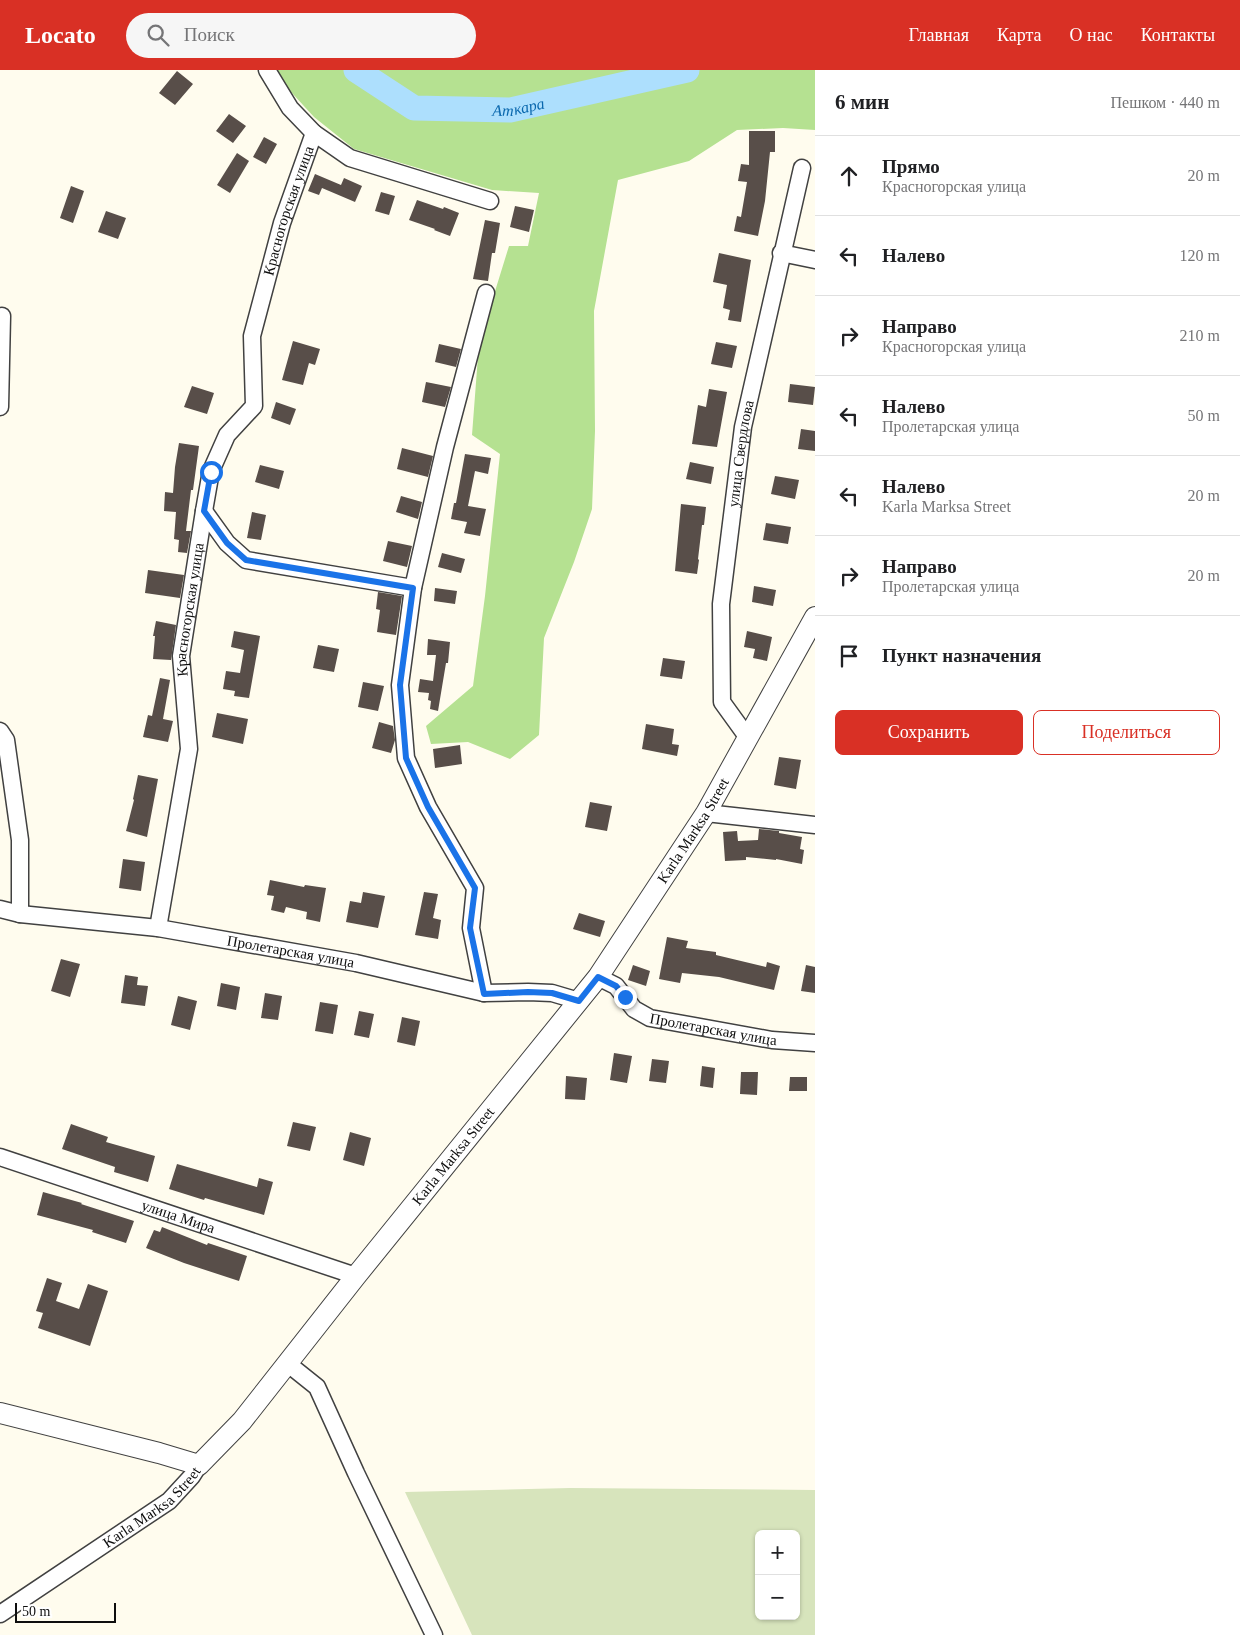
<!DOCTYPE html>
<html lang="ru">
<meta charset="utf-8">
<style>
body{margin:0;font-family:Georgia,serif;background:#f6f6f6;color:#202124}
.controls{position:absolute;right:15px;bottom:15px;display:grid;overflow:hidden;border-radius:8px;box-shadow:0 1px 4px #0004}
.controls button{width:45px;height:45px;display:grid;place-items:center;padding:0;border:0;border-bottom:1px solid #e0e0e0;background:#fff;color:#202124;font:25px sans-serif}
.scale{position:absolute;left:15px;bottom:12px;width:101px;box-sizing:border-box;padding-left:5px;border:2px solid #0e0e0e;border-top:0;font-size:14px;line-height:18px;white-space:nowrap;color:#0e0e0e;-webkit-text-stroke:4px #fff;paint-order:stroke}
.stop{position:absolute;width:15px;height:15px;margin:-11px;border:4px solid #1a73e8;border-radius:50%;background:#fff}
.stop.end{background:#1a73e8;border-color:#fff;box-shadow:0 1px 5px #0008}
.list{margin:0;padding:0;list-style:none}
h2{display:flex;justify-content:space-between;align-items:center;height:65px;margin:0;padding:0 20px;font-size:21px}
h2 small{font-size:16px;font-weight:400;color:#757577}
.list li{display:grid;grid-template-columns:32px 1fr auto;gap:15px;align-items:center;box-sizing:border-box;height:80px;padding:0 20px;border-top:1px solid #e0e0e0}
.list b{display:block;font-size:19px;white-space:nowrap}
.list p{margin:0;font-size:16px;white-space:nowrap;color:#757577}
.list em{font-size:16px;font-style:normal;color:#757577}
.actions{display:flex;gap:10px;padding:15px 20px}
.actions a{flex:1;padding:11px 0;border:1px solid #d93025;border-radius:8px;text-align:center;font-size:18px;color:#d93025}
.actions .main{background:#d93025;color:#fff}
.icon{flex:none;width:28px;height:28px;fill:none;stroke:currentColor;stroke-width:2;stroke-linecap:round;stroke-linejoin:round}
.map{position:relative;flex:none;width:815px;height:1565px;overflow:hidden}
header{display:flex;align-items:center;gap:30px;box-sizing:border-box;height:70px;padding:0 25px;background:#d93025;color:#fff}
header strong{font-size:24px}
nav{display:flex;gap:28px;margin-inline-start:auto;font-size:18px}
.search{width:350px;height:45px;background:#f6f6f6;display:flex;align-items:center;gap:12px;box-sizing:border-box;padding:0 18px;border-radius:28px;color:#757577;font-size:19px}
main{display:flex}
aside{flex:1;background:#fff}
.map>svg:first-child{display:block}
.forest{fill:#b5e191}
.cemetery{fill:#d7e4bc;fill-rule:evenodd}
.lines{fill:none;stroke-linecap:round;stroke-linejoin:round}
.river{stroke:#addffd;stroke-width:25}
.building{fill:#584e49}
.minor-casing{stroke:#414141;stroke-width:19}
.tertiary-casing{stroke:#414141;stroke-width:22}
.minor{stroke:#fff;stroke-width:16}
.tertiary{stroke:#fff;stroke-width:20}
.route{stroke:#1a73e8;stroke-width:6}
.labels{text-anchor:middle;dominant-baseline:central;stroke-width:5;stroke-linejoin:round;paint-order:stroke}
.street-label{font-size:15px;fill:#0e0e0e;stroke:#fff}
.water-label{font-size:16px;font-style:italic;fill:#0967ad;stroke:#fff}
</style>
<header>
<strong>Locato</strong>
<div class="search"><svg class="icon" aria-label="search" viewBox="0 0 24 24"><circle cx="10" cy="10" r="6"/><path d="M15 15l6 6"/></svg>Поиск</div>
<nav><a>Главная</a><a>Карта</a><a>О нас</a><a>Контакты</a></nav>
</header>
<main>
<div class="map">
<svg width="815" height="1565" viewBox="0 0 815 1565">
<rect width="100%" height="100%" fill="#fffcee"/>
<path class="forest" d="M276,0h539v60l-32,-2 -46,2 -48,31 -71,19 -24,131 1,120 -3,78 -18,53 -30,76 -5,97 -29,24 -42,-17 -37,2 -5,-18 47,-40 12,-90 15,-142 -28,-19 7,-92 30,-97h19l11,-53 -47,-3 -138,-41 -40,-32 -33,-36z"/>
<path class="cemetery" d="M570,1418l245,2v145h-343l-67,-143zM759,1464h37v82h-37z"/>
<g class="lines">
<path class="river" id="s1" d="M356,0l58,38 96,2 177,-40"/>
</g>
<path class="building" d="M177,1l16,13 -18,21 -16,-12z
M229,44l17,12 -13,17 -17,-12z
M749,61h26v21h-5l-5,49 -7,35 -24,-5 3,-15 4,1 6,-35 -9,-1 3,-17 8,1z
M264,67l13,7 -11,20 -13,-7z
M237,83l12,8 -19,32 -13,-8z
M315,104l26,11 3,-7 18,8 -7,16 -33,-14 -3,7 -11,-4z
M71,116l13,5 -11,32 -13,-5z
M381,122l14,4 -6,19 -14,-4z
M417,130l26,9 1,-2 15,6 -9,23 -16,-6 1,-1 -26,-9z
M515,136l19,4 -5,22 -19,-5z
M106,141l20,7 -8,21 -20,-7z
M485,150l15,3 -5,30h-3l-4,28 -15,-2z
M719,183l32,7 -10,62 -13,-2 2,-10 -7,-2 4,-23 -14,-3z
M293,271l27,8 -5,16 -6,-2 -6,22 -21,-5z
M716,272l21,4 -5,22 -21,-4z
M439,274l22,5 -5,18 -21,-5z
M426,312l25,5 -6,20 -23,-5z
M790,314l25,3 -2,18 -25,-3z
M192,316l22,7 -7,21 -23,-7z
M709,319l18,3 -10,55 -25,-3 6,-39 8,2z
M276,332l20,7 -6,16 -19,-7z
M801,359l14,2v20l-17,-2z
M179,373l20,3 -6,44h-2l-5,41h5l-4,22 -9,-1 1,-12 -5,-1 2,-27 -12,-1 1,-19 8,1 2,-26z
M402,378l31,8 -5,21 -31,-8z
M465,384l26,4 -3,16 -13,-3 -7,35 18,3 -6,27 -16,-3 3,-11 -16,-3 3,-16h2z
M690,392l24,5 -3,17 -25,-5z
M260,395l24,6 -5,18 -24,-7z
M775,406l24,4 -4,19 -24,-5z
M401,426l21,6 -4,17 -22,-7z
M681,434l25,3 -2,18h-2l-4,34 1,1 -2,14 -22,-3z
M252,442l14,3 -5,25 -14,-2z
M766,453l25,4 -3,17 -25,-4z
M388,471l24,5 -5,21 -24,-6z
M442,483l23,6 -4,14 -23,-6z
M148,500l36,5 -4,23 -35,-5z
M754,516l22,4 -3,16 -21,-4z
M435,518l22,3 -2,13 -21,-3z
M378,522l24,4 -6,39 -19,-3 3,-22 -4,-1z
M156,551l20,4 -5,35 -18,-1 2,-23h-2z
M234,561l26,5 -11,62 -15,-2 1,-5 -12,-2 3,-18 14,2 4,-23 -13,-3z
M747,561l25,6 -5,24 -14,-3 2,-9 -11,-2z
M428,569l22,3 -2,21h-2l-8,48 -8,-2 1,-8 -3,-1 1,-7 -11,-1 2,-13 13,2 3,-26h-9z
M318,575l21,4 -5,23 -21,-4z
M663,588l22,3 -3,18 -22,-3z
M160,608l10,2 -7,39 10,2 -5,21 -25,-5 5,-22 4,1z
M363,612l21,4 -6,25 -20,-4z
M217,643l31,6 -5,25 -31,-7z
M379,652l14,4 2,14 -4,13 -19,-5z
M646,654l28,5 -2,15 7,1 -2,11 -35,-7z
M460,675l2,19 -27,4 -2,-19z
M779,687l22,3 -5,29 -22,-4z
M138,705l20,4 -11,58 -21,-6 8,-31 -1,-1z
M590,732l22,4 -5,25 -22,-4z
M759,759l20,2v2l23,4 -2,12 4,1 -2,14 -26,-5v1l-30,-3v3l-21,1 -2,-29 14,-1 1,10 20,-1z
M123,789l22,3 -4,29 -22,-3z
M270,810l34,7 1,-2 21,3 -6,34 -14,-3 1,-7 -21,-5 -2,6 -13,-3 3,-14 -7,-1z
M363,822l22,4 -7,32 -32,-6 4,-21 11,2z
M424,822l14,2 -5,24 8,2 -3,19 -23,-4z
M579,843l26,8 -5,16 -27,-8z
M667,867l21,4 -2,7 30,4v3l50,12 1,-5 13,4 -6,24 -55,-13 -37,-4 -2,10 -21,-4z
M61,889l19,5 -10,33 -19,-6z
M633,895l17,6 -4,15 -18,-6z
M806,895l9,2v26l-14,-2z
M125,905l13,2 -1,8 11,1 -3,20 -24,-3z
M221,913l19,4 -4,23 -19,-4z
M265,923l17,3 -4,24 -17,-2z
M178,926l19,5 -7,29 -19,-5z
M320,932l18,3 -5,29 -18,-3z
M359,941l15,3 -5,24 -15,-3z
M402,947l18,4 -5,25 -18,-4z
M614,983l18,3 -5,27 -17,-3z
M652,989l17,2 -3,22 -17,-2z
M702,996l13,2 -2,20 -13,-2z
M741,1002h17l-1,23 -17,-1z
M566,1006l21,2 -2,22 -20,-1z
M790,1007h17v14h-18z
M293,1052l23,5 -6,24 -23,-5z
M71,1054l37,13 -2,5 49,14 -7,26 -34,-10 1,-5 -53,-18z
M350,1062l21,6 -7,28 -21,-6z
M177,1094l80,23 2,-9 14,4 -9,33 -59,-17 -1,2 -35,-11z
M43,1122l39,11 -1,1 53,17 -8,22 -34,-11 1,-2 -56,-15z
M162,1157l45,18 1,-2 39,13 -8,25 -55,-18 -38,-15 8,-18 6,2z
M47,1208l15,5 -6,18 23,8 9,-25 20,7 -18,55 -52,-18 5,-15 -7,-2z"/>
<g class="lines">
<defs>
<g id="minor">
<path d="M267,0l23,38 24,25 36,25 140,43"/>
<path d="M781,183l34,7"/>
<path d="M0,247l2,-1 -2,91"/>
<path d="M204,441l23,32 19,17 167,28"/>
<path d="M0,661l6,9 14,100v74"/>
<path id="s2" d="M748,668l-26,-36 -1,-98 22,-177 59,-259"/>
<path d="M706,743l109,12"/>
<path id="s3" d="M0,839l20,5 138,14 198,35 128,30 44,-1 24,1 27,8"/>
<path id="s4" d="M158,858l31,-179 -8,-93 23,-145 7,-40 16,-36 27,-29 -2,-70 30,-113 32,-90"/>
<path id="s5" d="M598,907l18,9 18,23 16,9 122,22 43,3"/>
<path d="M484,923l-13,-65 4,-40 -47,-81 -22,-49 -6,-73 13,-97 32,-141 41,-154"/>
<path id="s6" d="M0,1087l356,119"/>
<path d="M287,1293l30,24 39,86 78,162"/>
<path id="s7" d="M0,1544l169,-113 23,-25 7,-11"/>
</g>
<g id="tertiary">
<path id="s8" d="M0,1343l159,40 40,12 43,-44 114,-145 242,-299 108,-164 109,-196"/>
</g>
</defs>
<use href="#minor" class="minor-casing"/>
<use href="#tertiary" class="tertiary-casing"/>
<use href="#minor" class="minor"/>
<use href="#tertiary" class="tertiary"/>
</g>
<g class="lines">
<path class="route" d="M211,402l-7,39 23,32 19,17 167,28 -13,97 6,73 22,49 47,81 -5,40 14,66 44,-2 24,1 27,8 19,-24 18,9 9,11"/>
</g>
<g class="labels">
<g class="street-label">
<text stroke="none"><textPath href="#s4" startOffset="742">Красногорская улица</textPath></text>
<text stroke="none"><textPath href="#s2" startOffset="294">улица Свердлова</textPath></text>
<text stroke="none"><textPath href="#s4" startOffset="322">Красногорская улица</textPath></text>
<text stroke="none"><textPath href="#s8" startOffset="1011">Karla Marksa Street</textPath></text>
<text stroke="none"><textPath href="#s3" startOffset="294">Пролетарская улица</textPath></text>
<text stroke="none"><textPath href="#s5" startOffset="132">Пролетарская улица</textPath></text>
<text stroke="none"><textPath href="#s8" startOffset="606">Karla Marksa Street</textPath></text>
<text stroke="none"><textPath href="#s6" startOffset="188">улица Мира</textPath></text>
<text stroke="none"><textPath href="#s7" startOffset="186">Karla Marksa Street</textPath></text>
</g>
<g class="water-label">
<text stroke="none"><textPath href="#s1" startOffset="174">Аткара</textPath></text>
</g>
</g>
</svg>
<div class="controls">
<button>+</button>
<button>−</button>
</div>
<div class="scale">50 m</div>
<div class="stop" style="left:211px;top:402px"></div>
<div class="stop end" style="left:625px;top:927px"></div>
</div>
<aside>
<h2>6 мин<small>Пешком · 440 m</small></h2>
<ul class="list">
<li><svg class="icon" aria-label="ahead" viewBox="0 0 24 24"><path d="M12 20V5M6 11l6-6 6 6"/></svg><div><b>Прямо</b><p>Красногорская улица</p></div><em>20 m</em></li>
<li><svg class="icon" aria-label="left" viewBox="0 0 24 24"><path d="M17 20v-9H6M10 6l-5 5 5 5"/></svg><div><b>Налево</b></div><em>120 m</em></li>
<li><svg class="icon" aria-label="right" viewBox="0 0 24 24"><path d="M7 20v-9h11M14 6l5 5-5 5"/></svg><div><b>Направо</b><p>Красногорская улица</p></div><em>210 m</em></li>
<li><svg class="icon" aria-label="left" viewBox="0 0 24 24"><path d="M17 20v-9H6M10 6l-5 5 5 5"/></svg><div><b>Налево</b><p>Пролетарская улица</p></div><em>50 m</em></li>
<li><svg class="icon" aria-label="left" viewBox="0 0 24 24"><path d="M17 20v-9H6M10 6l-5 5 5 5"/></svg><div><b>Налево</b><p>Karla Marksa Street</p></div><em>20 m</em></li>
<li><svg class="icon" aria-label="right" viewBox="0 0 24 24"><path d="M7 20v-9h11M14 6l5 5-5 5"/></svg><div><b>Направо</b><p>Пролетарская улица</p></div><em>20 m</em></li>
<li><svg class="icon" aria-label="arrive" viewBox="0 0 24 24"><path d="M6 21V4h12l-3 4 3 4H6"/></svg><div><b>Пункт назначения</b></div></li>
</ul>
<div class="actions"><a class="main">Сохранить</a><a>Поделиться</a></div>
</aside>
</main>
